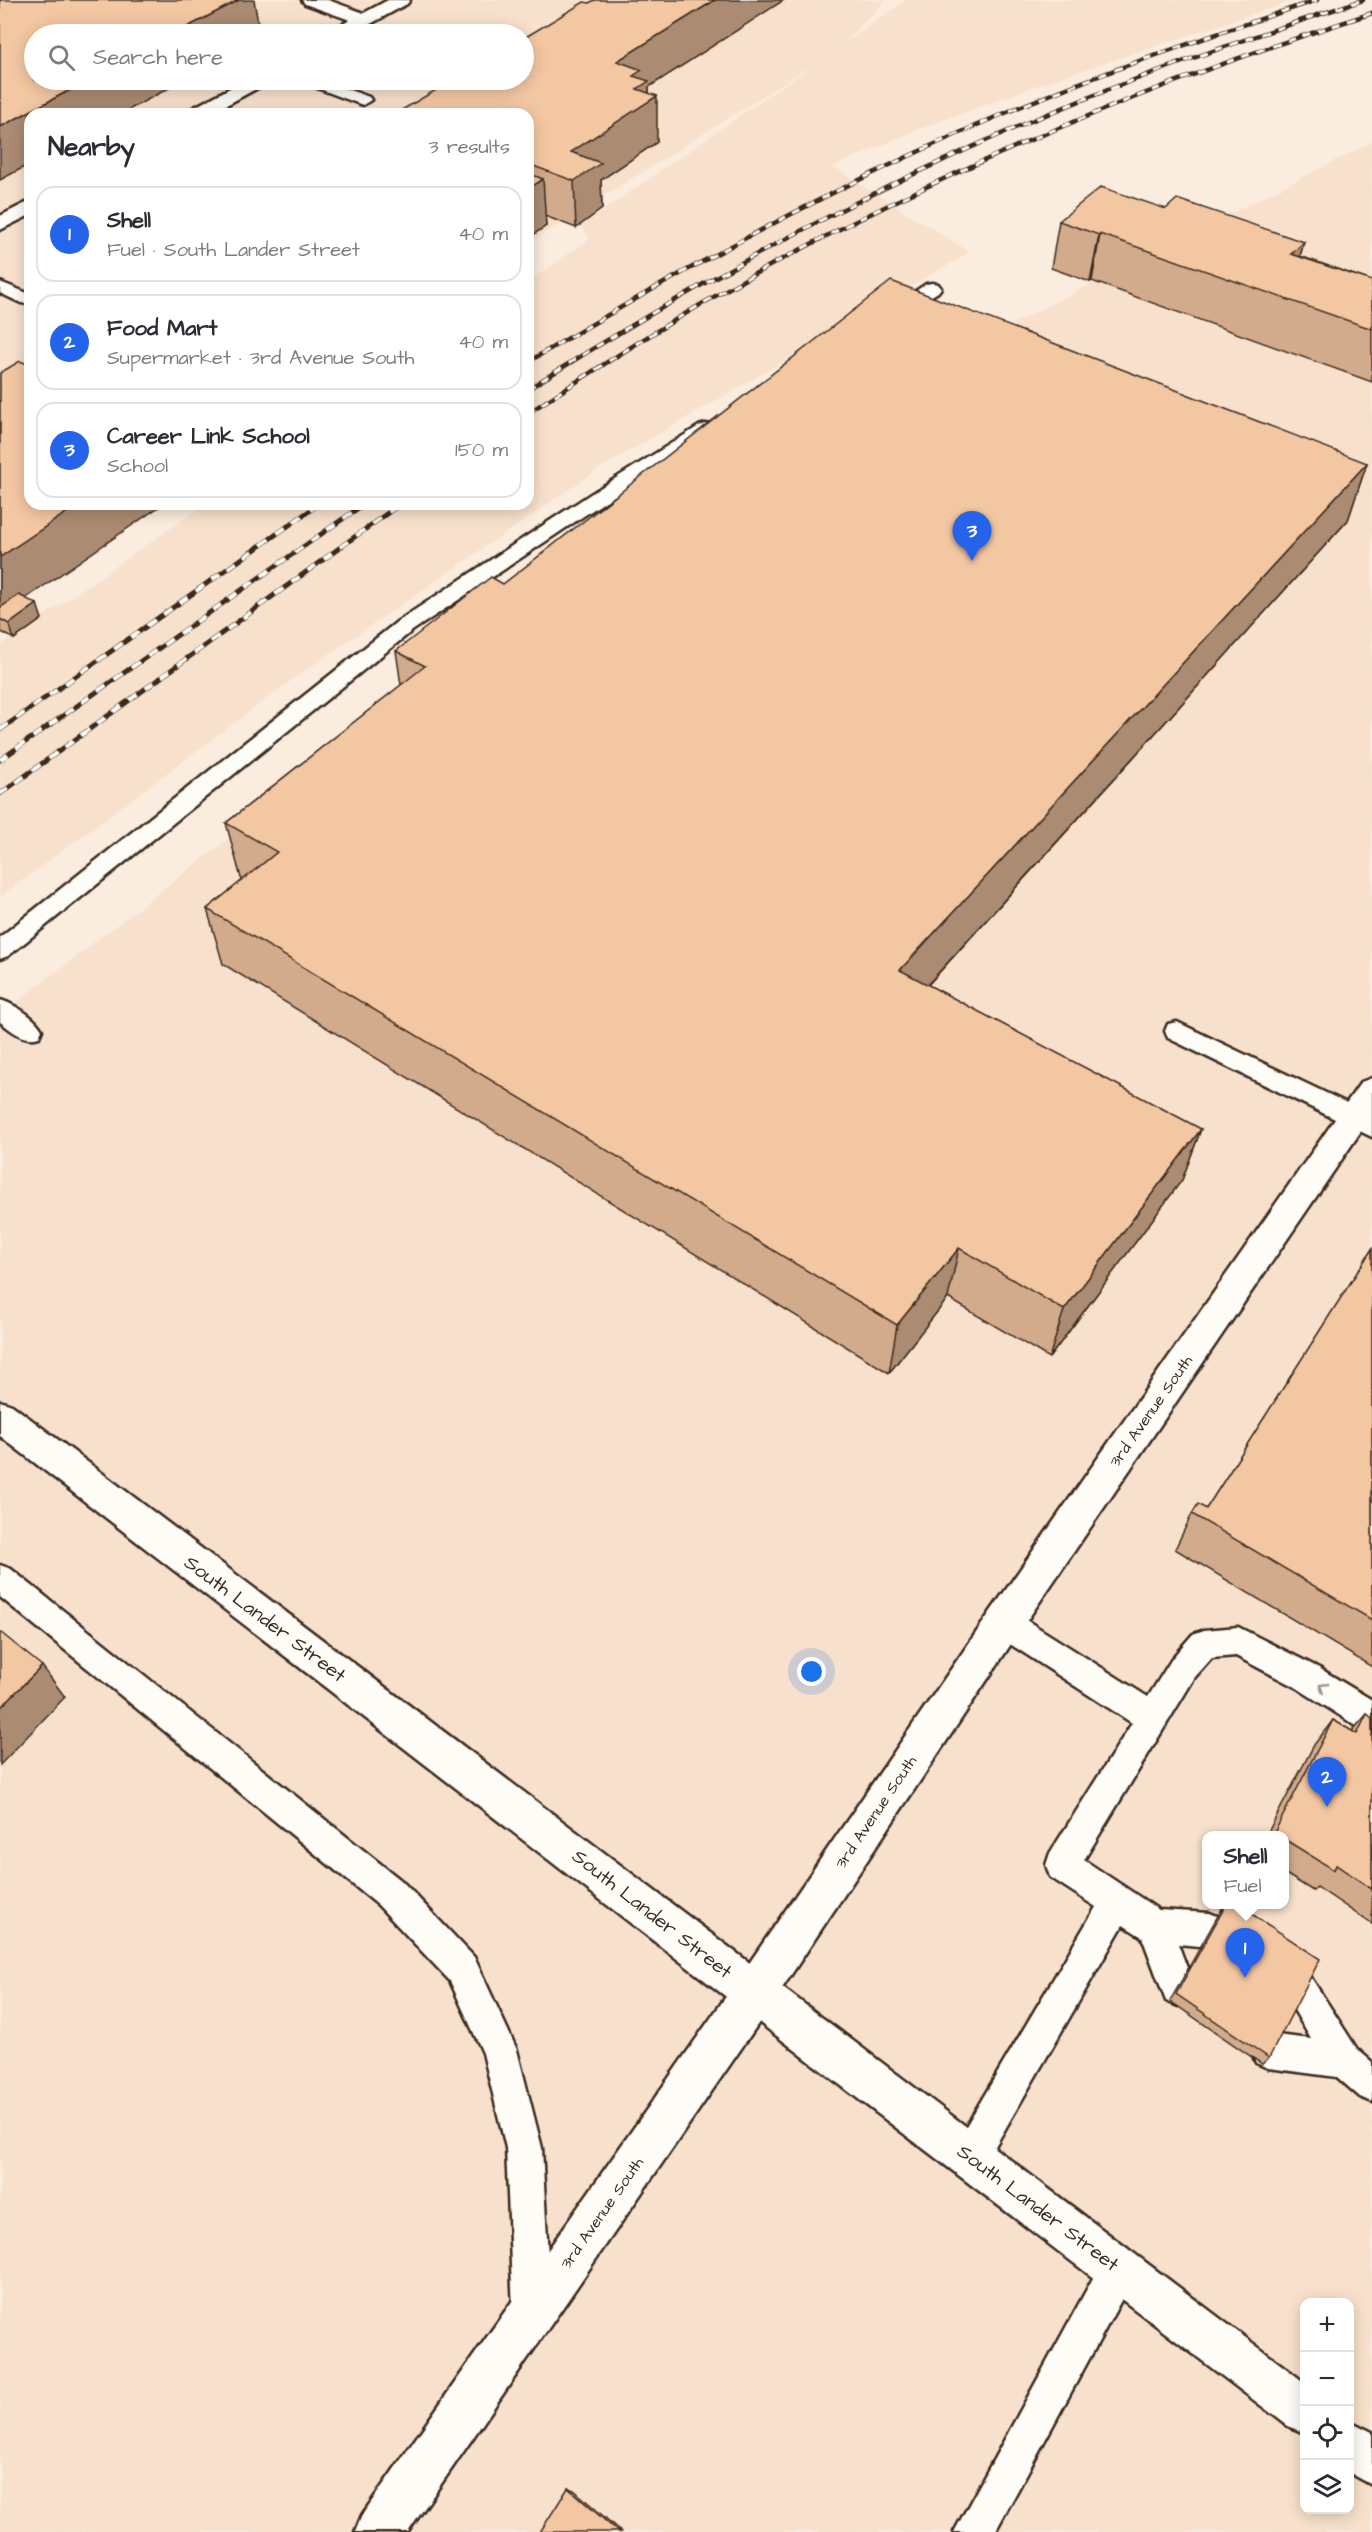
<!DOCTYPE html>
<meta charset="utf-8">
<style>
body{margin:0;font-family:"Architects Daughter",sans-serif;background:#f7f7f7;color:#2b2b33}
.controls{position:absolute;right:18px;bottom:18px;display:grid;overflow:hidden;border-radius:12px;box-shadow:0 3px 15px #0003}
.controls button{width:54px;height:54px;display:grid;place-items:center;padding:0;border:0;border-bottom:2px solid #e1e1e2;background:#fff;color:#2b2b33;font:30px sans-serif}
.you{position:absolute;left:812px;top:1672px;width:21px;height:21px;margin:-15px;border:4px solid #fff;border-radius:50%;background:#1a73e8;box-shadow:0 0 0 9px #1a73e833}
.badge{display:grid;place-items:center;width:39px;height:39px;border-radius:50%;background:#2563eb;color:#fff;font-size:20px;font-weight:700}
.pin{position:absolute;translate:-50% -50px;filter:drop-shadow(0 2px 3px #0008)}
.pin::after{content:'';position:absolute;top:32px;width:21px;height:18px;background:inherit;clip-path:polygon(0 0,100% 0,50% 100%)}
.popup{position:absolute;left:1202px;top:1831px;width:87px;height:78px;box-sizing:border-box;display:grid;place-content:center;border-radius:12px;background:#fff;filter:drop-shadow(0 2px 4px #0005);font-size:20px;white-space:nowrap;color:#7c7c81}
.popup b{font-size:22px;color:#2b2b33}
.popup::after{content:'';position:absolute;left:50%;top:100%;margin-left:-12px;border:12px solid transparent;border-top-color:#fff}
.list{margin:0;padding:0;list-style:none}
h2{display:flex;justify-content:space-between;align-items:center;height:78px;margin:0;padding:0 24px;font-size:26px}
h2 small{font-size:20px;font-weight:400;color:#7c7c81}
.list li{display:grid;grid-template-columns:39px 1fr auto;gap:18px;align-items:center;box-sizing:border-box;height:96px;margin:0 12px 12px;padding:0 12px;border:2px solid #e1e1e2;border-radius:18px}
.list b{display:block;font-size:22px;white-space:nowrap}
.list p{margin:0;font-size:20px;white-space:nowrap;color:#7c7c81}
.list em{font-size:20px;font-style:normal;color:#7c7c81}
.icon{flex:none;width:33px;height:33px;fill:none;stroke:currentColor;stroke-width:2;stroke-linecap:round;stroke-linejoin:round}
.map{position:relative;flex:none;width:1372px;height:2532px;overflow:hidden}
.search{position:absolute;background:#fff;box-shadow:0 3px 15px #0003;left:24px;top:24px;width:510px;height:66px;display:flex;align-items:center;gap:15px;box-sizing:border-box;padding:0 21px;border-radius:33px;color:#7c7c81;font-size:22px}
.panel{position:absolute;background:#fff;box-shadow:0 3px 15px #0003;left:24px;top:108px;width:510px;height:402px;border-radius:18px}
.map>svg:first-child{display:block}
.built{fill:#f8e1cc;fill-rule:evenodd}
.lines{fill:none;stroke-linecap:round;stroke-linejoin:round}
.lane-casing{stroke:#3b2a1e;stroke-width:5}
.street-casing{stroke:#3b2a1e;stroke-width:5}
.secondary-casing{stroke:#3b2a1e;stroke-width:5}
.lane{fill:#fdfcf7;fill-rule:evenodd}
.street{fill:#fdfcf7;fill-rule:evenodd}
.secondary{fill:#fdfcf7;fill-rule:evenodd}
.rail-far1-casing{stroke:#3b2a1e;stroke-width:4.5}
.rail-casing{stroke:#3b2a1e;stroke-width:5}
.rail-far1{stroke:#fdfcf7;stroke-width:3;stroke-dasharray:8;stroke-linecap:butt}
.rail{stroke:#fdfcf7;stroke-width:4;stroke-dasharray:10;stroke-linecap:butt}
.wall{fill:#d2ab8c;stroke:#3b2a1e;stroke-width:1.5}
.shaded-wall{fill:#ab8b72;stroke:#3b2a1e;stroke-width:1.5}
.building{fill:#f4c7a3;stroke:#3b2a1e;stroke-width:1.5}
.oneway{stroke:#9c938a}
.labels{text-anchor:middle;dominant-baseline:central;stroke-width:4.5;stroke-linejoin:round;paint-order:stroke}
.street-label{font-size:16px;fill:#3b2a1e;stroke:#fdfcf7}
.near-street-label{font-size:20px;fill:#3b2a1e;stroke:#fdfcf7}
</style>
<div class="map">
<svg width="1372" height="2532" viewBox="0 0 1372 2532">
<rect width="100%" height="100%" fill="#faecde"/>
<filter id="ink" filterUnits="userSpaceOnUse"><feTurbulence type="fractalNoise" baseFrequency=".0167" numOctaves="2"/><feDisplacementMap in="SourceGraphic" scale="12" xChannelSelector="R" yChannelSelector="G"/><feConvolveMatrix kernelMatrix="1 2 1 2 8 2 1 2 1" color-interpolation-filters="sRGB"/></filter>
<g filter="url(#ink)">
<path class="built" d="M0,0h886l-44,45 64,-45h389l-251,83 -130,48 -81,36 137,85 -371,217 -299,205 -300,223v-251l206,-142h322v-222l62,-43 -9,-13 239,-166 -292,184v-130h-498v390l-30,74zM34,34h490v46h-490z
M1372,142v2390h-1372v-1517l676,-521zM1206,1836h78v68h-78zM1304,2302h46v208h-46z"/>
<g class="lines">
<defs>
<path id="lane" d="M301,80h21l47,17 2,3 -8,5 -6,-2 -53,-20z
M0,282l30,12v10l-9,-1 -21,-10z
M932,283l6,1 3,4 -3,4 -39,24h-12l-3,-4 42,-28z
M706,424l7,2 2,4 -2,4 -107,67 -194,130 -404,325 -8,3v-22l398,-316 194,-128 107,-67z
M0,1000c14,4 35,17 42,30l-3,7c-16,5 -26,-6 -39,-15z
M1177,1022l195,93v22l-204,-99 -3,-7 3,-7z
M0,1565l11,4 391,312 72,76 43,93 25,98 9,163 -6,13 -13,6 -13,-6 -6,-13 -7,-163 -23,-95 -33,-72 -72,-76 -378,-308z
M1004,1609l11,4 133,84 25,-40 20,-23 11,-4 34,-3 81,41 53,32v33l-11,-4 -64,-41 -61,-32 -24,2 -17,19 -111,183 75,50 51,3 12,5 5,12 -5,12 -12,5 -32,-3 17,45 -5,12 -12,5 -12,-5 -24,-64 -19,-12 -141,244 -13,5 -13,-5 -5,-13 5,-13 140,-236 -46,-30 -4,-12 4,-12 82,-130 -139,-90 -4,-10 4,-10z
M1300,1974l12,5 45,70 15,13v40l-12,-5 -23,-20 -69,-9 -12,-5 -5,-12 5,-12 12,-5 43,5 -28,-48 5,-12z
M1118,2251l13,5 5,13 -5,13 -136,250h-41l151,-276z"/>
<path id="street" d="M302,0h26l36,13 24,-13h22l-3,4 -55,30h-22l2,-4 18,-10 -45,-16z
M245,80h22l-2,4 -55,30h-24l3,-4z
M30,201v14l-30,15v-14z
M1372,1078v37l-355,520 -248,373 -361,524h-53l7,-17 377,-537 252,-367 370,-529z"/>
<path id="secondary" d="M0,1401l12,4 1292,977v51l-16,-7 -427,-325 -861,-665z
M1350,2421l22,11v53l-22,-12z"/>
</defs>
<use href="#lane" class="lane-casing"/>
<use href="#street" class="street-casing"/>
<use href="#secondary" class="secondary-casing"/>
<use href="#lane" class="lane"/>
<use href="#street" class="street"/>
<use href="#secondary" class="secondary"/>
<defs>
<path id="rail-far1" d="M528,362c152,-91 307,-176 470,-246 104,-44 212,-80 319,-116
M528,389c161,-102 328,-193 503,-268 109,-46 220,-84 332,-121
M528,413c73,-47 145,-94 221,-136 151,-83 309,-153 471,-212 51,-19 101,-35 152,-52"/>
<path id="rail" d="M0,730l319,-226
M0,760l364,-256
M0,794l400,-290"/>
</defs>
<use href="#rail-far1" class="rail-far1-casing"/>
<use href="#rail" class="rail-casing"/>
<use href="#rail-far1" class="rail-far1"/>
<use href="#rail" class="rail"/>
</g>
<path class="wall" d="M589,3l60,84v6l8,49 -56,38 1,29 -26,19 -31,-12 1,10 -18,12v-124z
M1166,209l138,33 -4,14 72,25v101l-280,-101 -2,1 -39,-14 8,-47z
M0,373l26,225 16,21 -28,20 -14,-8z
M1367,463l-19,57 -420,465 273,144 -19,51 -133,178 -101,-60 -59,75 -666,-409 -16,-55 36,-29 -2,-2 -15,-55 175,-138 -5,-34 107,-67z
M1372,1249v418l-197,-118 17,-35 14,-5z
M1367,1714l5,4v206l-55,-37 -4,4 -29,-18v-37h-18l48,-91 19,-25 19,11z
M1224,1905h14l31,153 -7,6 -92,-63z"/>
<path class="shaded-wall" d="M239,0h15l6,34h-86z
M715,0h69l-135,87v14l8,-5v46l-56,38 1,29 -26,19 -2,-47 -3,-29 46,-91z
M89,80h95l-63,34h-91v50l-30,16v-53z
M543,179l3,47 -18,12v-49z
M1100,234l-8,47 -2,1 9,-47z
M1304,242l-13,47v-35z
M1367,463l-19,57 -456,504 8,-54z
M79,504h84l-163,112v-59z
M37,604l5,15 -28,20 -5,-15z
M1201,1129l-19,51 -133,178 15,-48z
M959,1248l-11,50 -59,75 8,-48z
M42,1666l23,31 -65,68v-57z
M568,2488l6,2 47,42h-3z"/>
<path class="building" d="M0,0h239l-65,34h-140v46h55l-89,47z
M595,0h120l-98,61 25,9 -9,6 16,5 -12,8 20,7 -86,56 30,11 -27,18 -46,-17v-50h-133l58,-34h71v-42l60,-36 5,1z
M366,111l8,3h-13z
M528,173l15,6 -15,10z
M1101,187l65,22 11,-10 127,43 -13,12 81,27v48l-272,-95 -1,1 -40,-14z
M891,281l476,182 -467,507 301,159 -137,181 -105,-62 -62,77 -690,-416 70,-57 -51,-29 199,-157 -29,-15 95,-74 12,7z
M20,361l10,4v139h49l-79,53v-184z
M19,595l18,9 -28,20 -9,-5v-11z
M1372,1249v371l-180,-106 6,-10 8,5z
M0,1632l42,34 -42,42z
M1367,1714l5,4v171l-36,-24 -2,5 -50,-31v-3h-6l-4,-3 59,-113 24,14z
M1226,1905h12l82,54 -51,99 -93,-64z
M568,2488l50,44h-78z"/>
<defs><path id="oneway-chevron" d="M-2-3.5L2.5 0L-2 3.5" fill="none" stroke-width="1.6" stroke-linecap="round" stroke-linejoin="round" transform="scale(1.5)"/></defs>
<use class="oneway" href="#oneway-chevron" transform="translate(1323 1687) rotate(-148)"/>
</g>
<g class="labels">
<g class="street-label">
<text transform="translate(1151 1411) rotate(-55)">3rd Avenue South</text>
<text transform="translate(876 1812) rotate(-56)">3rd Avenue South</text>
<text transform="translate(602 2213) rotate(-55)">3rd Avenue South</text>
</g>
<g class="near-street-label">
<text transform="translate(265 1619) rotate(37)">South Lander Street</text>
<text transform="translate(652 1914) rotate(38)">South Lander Street</text>
<text transform="translate(1038 2208) rotate(37)">South Lander Street</text>
</g>
</g>
</svg>
<div class="controls">
<button>+</button>
<button>−</button>
<button><svg class="icon" aria-label="locate" viewBox="0 0 24 24"><circle cx="12" cy="12" r="6"/><path d="M12 2v4M12 18v4M2 12h4M18 12h4"/></svg></button>
<button><svg class="icon" aria-label="layers" viewBox="0 0 24 24"><path d="M12 4l9 5-9 5-9-5zM3 14l9 5 9-5"/></svg></button>
</div>
<div class="you"></div>
<div class="pin badge" style="left:1245px;top:1978px">1</div>
<div class="popup"><b>Shell</b>Fuel</div>
<div class="pin badge" style="left:1327px;top:1807px">2</div>
<div class="pin badge" style="left:972px;top:561px">3</div>
<div class="search"><svg class="icon" aria-label="search" viewBox="0 0 24 24"><circle cx="10" cy="10" r="6"/><path d="M15 15l6 6"/></svg>Search here</div>
<section class="panel">
<h2>Nearby<small>3 results</small></h2>
<ul class="list">
<li><span class="badge">1</span><div><b>Shell</b><p>Fuel · South Lander Street</p></div><em>40 m</em></li>
<li><span class="badge">2</span><div><b>Food Mart</b><p>Supermarket · 3rd Avenue South</p></div><em>40 m</em></li>
<li><span class="badge">3</span><div><b>Career Link School</b><p>School</p></div><em>150 m</em></li>
</ul>
</section>
</div>
